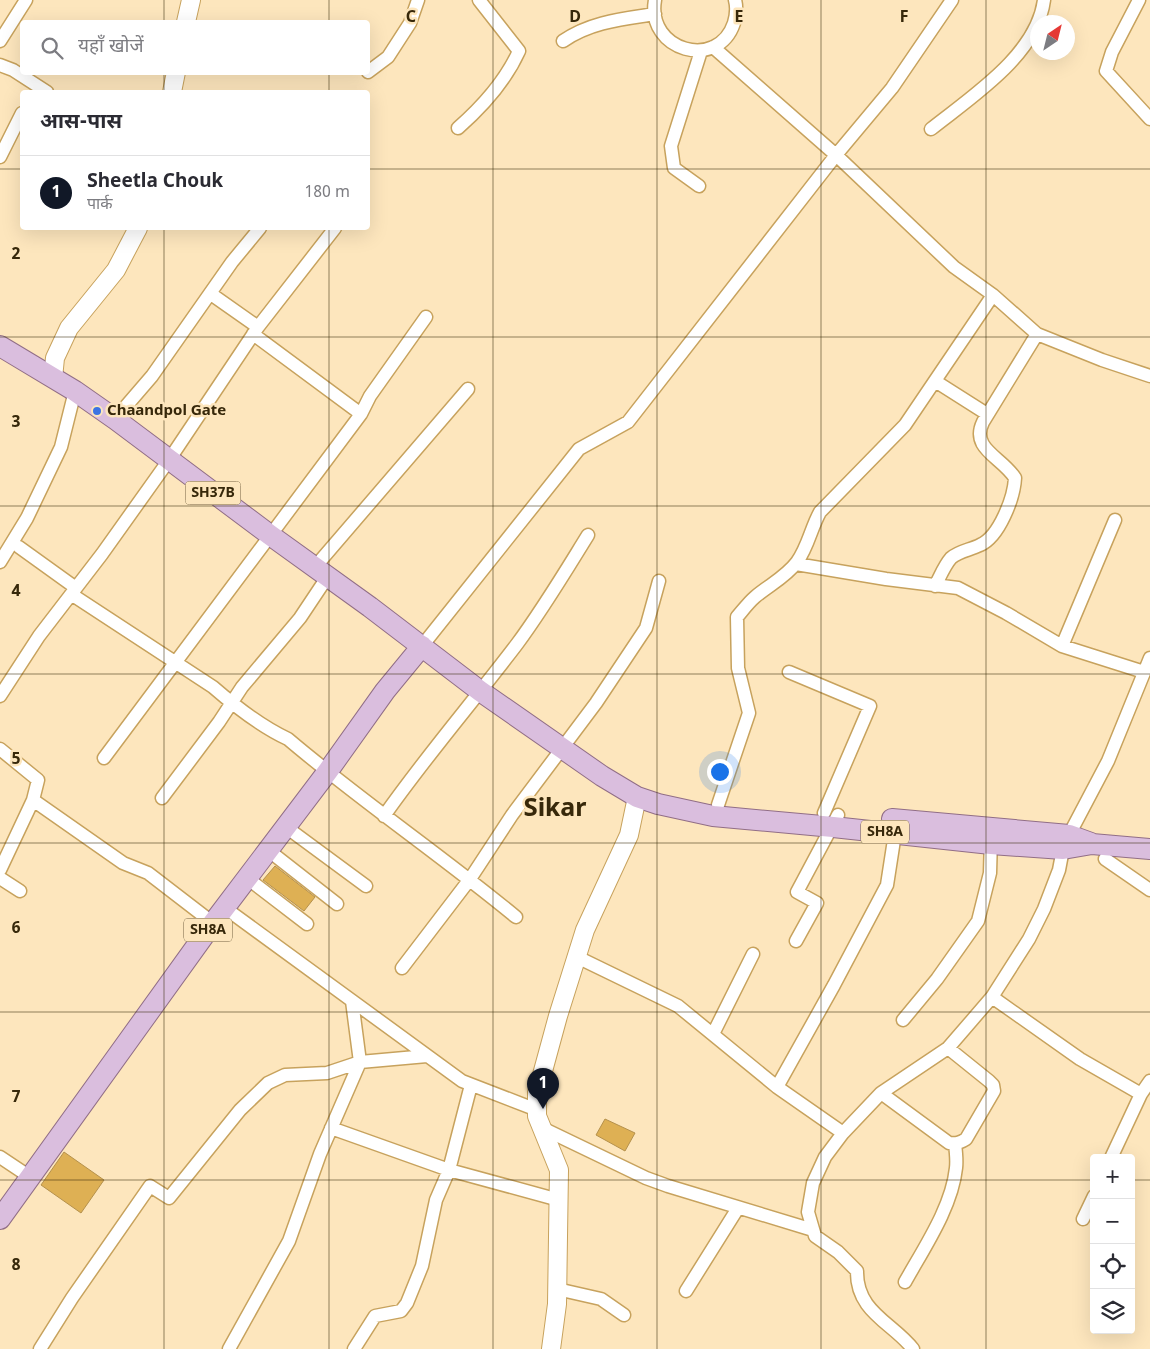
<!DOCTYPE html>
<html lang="hi">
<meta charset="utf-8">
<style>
body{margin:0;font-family:Georgia,"Noto Sans Devanagari",serif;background:#f7f7f7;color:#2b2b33}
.controls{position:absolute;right:15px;bottom:15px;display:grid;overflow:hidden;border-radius:5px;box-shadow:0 5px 20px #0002}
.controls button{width:45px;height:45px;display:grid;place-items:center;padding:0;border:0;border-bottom:1px solid #e1e1e2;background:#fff;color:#2b2b33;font:25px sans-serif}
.compass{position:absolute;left:1030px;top:15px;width:45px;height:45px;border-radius:50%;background:#fff;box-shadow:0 5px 20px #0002;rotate:35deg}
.you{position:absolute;left:719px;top:771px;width:18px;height:18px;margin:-12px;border:4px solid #fff;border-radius:50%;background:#1a73e8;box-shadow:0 0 0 8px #1a73e833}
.badge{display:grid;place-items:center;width:32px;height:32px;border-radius:50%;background:#111827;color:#fff;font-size:16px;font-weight:700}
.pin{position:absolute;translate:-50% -41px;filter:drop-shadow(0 1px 2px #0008)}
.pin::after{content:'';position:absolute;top:26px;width:18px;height:15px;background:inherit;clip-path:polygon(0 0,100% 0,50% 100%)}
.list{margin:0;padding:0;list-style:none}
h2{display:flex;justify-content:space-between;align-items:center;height:65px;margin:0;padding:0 20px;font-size:21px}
h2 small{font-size:16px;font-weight:400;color:#7c7c81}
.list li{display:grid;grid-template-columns:32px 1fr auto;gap:15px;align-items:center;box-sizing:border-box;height:75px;padding:0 20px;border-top:1px solid #e1e1e2}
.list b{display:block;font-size:19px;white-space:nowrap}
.list p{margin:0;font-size:16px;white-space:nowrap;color:#7c7c81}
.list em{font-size:16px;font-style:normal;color:#7c7c81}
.icon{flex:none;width:28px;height:28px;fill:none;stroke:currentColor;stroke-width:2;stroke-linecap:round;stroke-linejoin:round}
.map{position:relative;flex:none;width:1150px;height:1349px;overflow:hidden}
.search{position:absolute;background:#fff;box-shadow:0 5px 20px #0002;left:20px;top:20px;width:350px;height:55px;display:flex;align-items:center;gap:12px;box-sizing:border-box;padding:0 18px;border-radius:5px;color:#7c7c81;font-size:19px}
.panel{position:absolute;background:#fff;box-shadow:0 5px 20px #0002;left:20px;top:90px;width:350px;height:140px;border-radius:5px}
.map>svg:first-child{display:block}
.building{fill:#deb054;stroke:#b5914c}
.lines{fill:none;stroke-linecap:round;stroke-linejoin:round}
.street-casing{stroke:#c7a25d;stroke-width:15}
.secondary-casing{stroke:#c7a25d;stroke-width:20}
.primary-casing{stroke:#916e86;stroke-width:22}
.street{stroke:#fff;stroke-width:12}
.secondary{stroke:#fff;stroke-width:18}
.primary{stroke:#dabede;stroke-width:20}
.grid{fill:none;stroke:#37280a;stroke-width:1;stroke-opacity:0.55}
.poi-dot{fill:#3c74e3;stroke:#fde6bd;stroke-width:2}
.labels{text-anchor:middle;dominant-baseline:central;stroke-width:5;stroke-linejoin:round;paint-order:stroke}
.shield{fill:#fde6bd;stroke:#726140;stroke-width:1}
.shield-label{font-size:14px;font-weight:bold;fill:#37280a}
.poi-label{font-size:15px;font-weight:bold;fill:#37280a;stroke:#fde6bd;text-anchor:start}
.town-label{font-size:25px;font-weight:bold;fill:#37280a;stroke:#fde6bd}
.grid-label{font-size:16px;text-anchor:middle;font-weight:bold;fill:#37280a;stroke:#fde6bd;stroke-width:5;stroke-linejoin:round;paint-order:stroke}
</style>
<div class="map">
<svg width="1150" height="1349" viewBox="0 0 1150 1349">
<rect width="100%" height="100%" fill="#fde6bd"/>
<path class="building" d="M275,866l40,31 -11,14 -41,-31z
M605,1119l30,14 -10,18 -29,-16z
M64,1152l40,28 -23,33 -40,-28z"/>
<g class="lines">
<defs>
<path id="street" d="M655,0c-9,51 63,71 79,23 2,-7 3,-16 1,-23
M1139,0l-27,52 -6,19 44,48
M0,41l26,-41
M563,41c27,-19 59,-22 92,-27
M713,47l123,108 118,112 39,28 44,39 65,26 48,16
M0,65l13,5 34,22
M368,72l20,-15 22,-34 8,-23
M458,128c25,-22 47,-46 61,-77l-40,-51
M931,129c40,-32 106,-74 113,-129
M0,157l22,-44
M699,186l-25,-18 -3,-22 30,-95
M211,294l47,33
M253,334l108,80
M935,381l52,33
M115,419l37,-43 80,-114 28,-34
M19,547l57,41
M0,562l27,-44 34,-71 14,-56
M796,564l90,15 72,9 48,25 56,33 82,26
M315,567l153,-178
M935,586c5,-9 9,-20 16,-28 8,-7 19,-8 29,-13 19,-8 34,-47 35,-67 -13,-21 -45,-29 -32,-56l54,-88
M71,594l142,93c23,20 47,39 75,52 73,62 153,116 228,178
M422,646l157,-197 49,-27 208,-267 56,-67 60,-88
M1062,646l53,-126
M789,672l81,34 -46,107
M0,696l39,-60 63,-82 67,-94 89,-133 77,-99
M0,749l38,31 -5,20 90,63 25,10 65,50
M104,758l257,-344 9,-18 56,-79
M162,798l57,-76 23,-35 58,-69 28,-42
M718,805l31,-92 -11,-45 -1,-51c6,-7 12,-15 18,-20 14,-12 31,-20 42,-35 11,-15 14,-34 23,-50l85,-87 88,-130
M384,816c42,-60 89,-114 133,-172 26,-35 48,-72 71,-109
M286,827l80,59
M268,850l69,54
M1105,859l45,31
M0,870l33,-70
M0,878l20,13
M247,878l60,46
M225,908l237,173 75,29
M796,941l21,-38 -20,-11 41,-77
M577,957l101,49 99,81 66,46
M402,968l68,-89 42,-64 84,-112 50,-75 13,-47
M992,997l88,62 61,35
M903,1020l34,-41 41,-58 12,-48 1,-35
M713,1034l40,-80
M777,1087l57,-102 53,-100 9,-58
M881,1093l68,50c7,1 11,0 17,-4l28,-48 -1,-6 -4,-4 -41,-33
M331,1128l118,42 110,30
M542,1128l104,50 22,8 145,44
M0,1157l30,20
M1111,1158l30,-64 9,-13
M1083,1219l11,-23
M905,1282c19,-34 47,-75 51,-114 1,-8 0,-16 -1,-24
M557,1289l44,10 23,16
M686,1291l52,-83
M40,1349l32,-51 78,-112 19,12 71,-88 28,-27 17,-8 42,-2 33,-11 67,-6
M229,1349l60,-108 31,-87 40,-92 -8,-61
M354,1349l21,-33 26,-5 6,-8 15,-37 14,-66 13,-30 22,-85
M913,1349c-20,-26 -57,-37 -56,-78l-19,-19 -23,-16 -7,-24 5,-29 12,-26 18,-24 38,-40 67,-45 44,-51 37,-58 15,-30 15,-39 4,-21 6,-14 39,-74 42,-103"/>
<path id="secondary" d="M186,22l5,-22
M172,92l4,-20
M53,378l2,-20 14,-30 47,-58 22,-42
M551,1349l6,-45 2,-134 -22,-54v-23l21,-77 27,-86 44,-95 8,-38"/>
<path id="primary" d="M0,346l75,45 40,28 155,116 100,72 110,84 122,85 35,21 21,7 55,12 120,11 158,17 72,5 29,-5 58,5
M892,819l177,16 22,8
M0,1219l213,-296 115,-152 57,-80 37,-45"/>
</defs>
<use href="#street" class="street-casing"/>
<use href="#secondary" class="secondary-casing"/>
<use href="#primary" class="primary-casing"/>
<use href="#street" class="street"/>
<use href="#secondary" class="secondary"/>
<use href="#primary" class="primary"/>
</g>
<path class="grid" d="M164,0v22M329,0v22M493,0v1349M657,0v1349M821,0v1349M986,0v1349M164,72v20M329,72v20M0,169h22M368,169h782M164,228v1121M329,228v1121M0,337h1150M0,506h1150M0,674h1150M0,843h1150M0,1012h1150M0,1180h1094M1131,1180h19"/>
<circle class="poi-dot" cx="97" cy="411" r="5"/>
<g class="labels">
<g class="shield">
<rect x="185.5" y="481.5" width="55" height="23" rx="4"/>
<rect x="861" y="820.5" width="48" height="23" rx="4"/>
<rect x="184" y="918.5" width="48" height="23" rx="4"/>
</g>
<g class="shield-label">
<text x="213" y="493">SH37B</text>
<text x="885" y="832">SH8A</text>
<text x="208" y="930">SH8A</text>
</g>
<g class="poi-label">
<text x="107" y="411">Chaandpol Gate</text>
</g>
<g class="town-label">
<text x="555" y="810">Sikar</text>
</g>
</g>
<g class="grid-label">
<text x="411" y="22">C</text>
<text x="575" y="22">D</text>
<text x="739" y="22">E</text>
<text x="904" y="22">F</text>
<text x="16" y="259">2</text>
<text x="16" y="427">3</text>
<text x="16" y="596">4</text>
<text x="16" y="764">5</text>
<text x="16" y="933">6</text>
<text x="16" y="1102">7</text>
<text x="16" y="1270">8</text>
</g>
</svg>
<div class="controls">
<button>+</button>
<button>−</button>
<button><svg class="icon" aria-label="locate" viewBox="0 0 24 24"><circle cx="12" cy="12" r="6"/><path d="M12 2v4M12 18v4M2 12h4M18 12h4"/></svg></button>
<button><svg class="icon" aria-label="layers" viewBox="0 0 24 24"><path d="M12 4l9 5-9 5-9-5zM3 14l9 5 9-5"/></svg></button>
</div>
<svg class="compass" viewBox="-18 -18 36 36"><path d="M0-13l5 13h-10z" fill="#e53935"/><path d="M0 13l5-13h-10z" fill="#7c7c81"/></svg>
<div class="you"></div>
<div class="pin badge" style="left:543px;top:1109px">1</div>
<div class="search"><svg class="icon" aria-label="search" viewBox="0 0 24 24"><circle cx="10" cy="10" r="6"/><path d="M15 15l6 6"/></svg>यहाँ खोजें</div>
<section class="panel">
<h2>आस-पास<small></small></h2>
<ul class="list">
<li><span class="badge">1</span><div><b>Sheetla Chouk</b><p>पार्क</p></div><em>180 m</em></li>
</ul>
</section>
</div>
